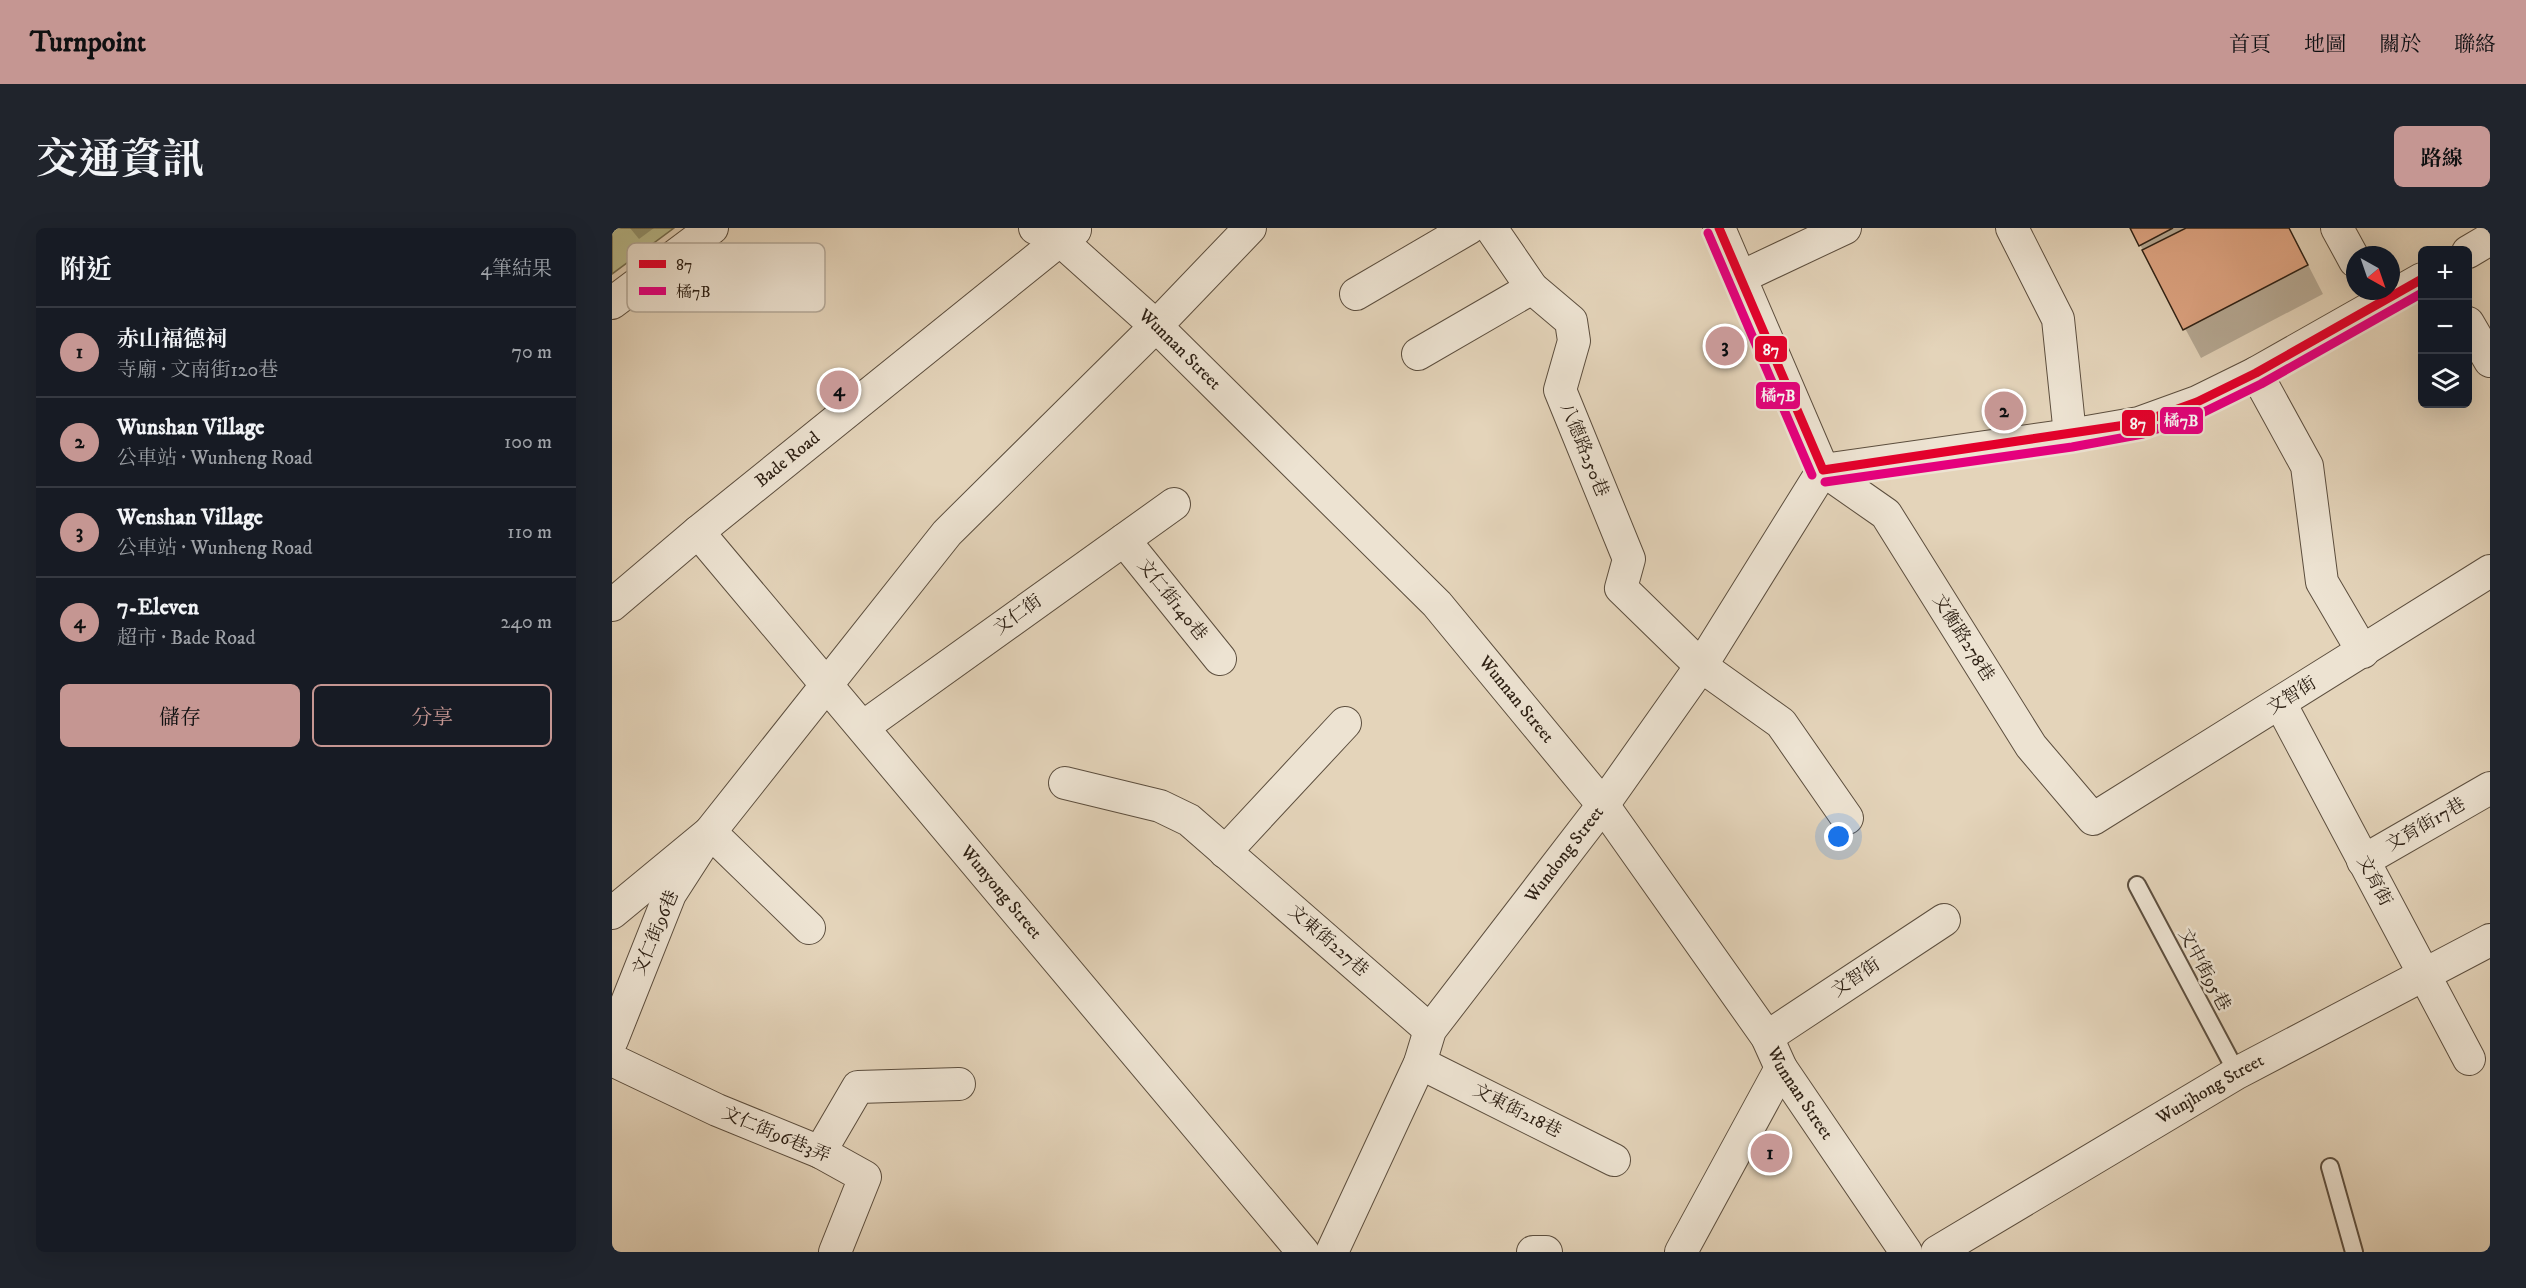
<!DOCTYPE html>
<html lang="zh-TW">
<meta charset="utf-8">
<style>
body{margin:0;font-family:"IM FELL DW Pica","Noto Serif TC",serif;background:#20242c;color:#f1f3f6}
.controls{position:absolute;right:18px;top:18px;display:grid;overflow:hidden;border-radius:9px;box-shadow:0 6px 24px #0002}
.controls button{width:54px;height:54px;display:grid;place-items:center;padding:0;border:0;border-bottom:2px solid #363941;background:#171b24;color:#f1f3f6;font:30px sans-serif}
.compass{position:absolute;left:1734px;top:18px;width:54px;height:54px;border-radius:50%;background:#171b24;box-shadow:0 6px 24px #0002;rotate:140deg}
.you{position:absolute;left:1227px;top:609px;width:21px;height:21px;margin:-15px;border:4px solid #fff;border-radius:50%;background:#1a73e8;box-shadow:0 0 0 9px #1a73e833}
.badge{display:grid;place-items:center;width:39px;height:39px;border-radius:50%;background:#c59692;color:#111;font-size:20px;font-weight:700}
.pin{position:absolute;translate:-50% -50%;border:3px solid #fff;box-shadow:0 2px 6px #0006}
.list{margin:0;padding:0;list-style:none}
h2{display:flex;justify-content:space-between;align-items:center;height:78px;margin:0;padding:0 24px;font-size:26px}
h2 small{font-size:20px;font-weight:400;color:#9ea1a6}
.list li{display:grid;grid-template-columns:39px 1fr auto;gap:18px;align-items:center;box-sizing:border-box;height:90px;padding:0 24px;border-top:2px solid #363941}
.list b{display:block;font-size:22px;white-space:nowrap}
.list p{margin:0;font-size:20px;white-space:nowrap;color:#9ea1a6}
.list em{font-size:20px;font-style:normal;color:#9ea1a6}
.actions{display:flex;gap:12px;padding:18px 24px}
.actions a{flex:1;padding:14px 0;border:2px solid #c59692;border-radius:9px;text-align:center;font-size:21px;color:#c59692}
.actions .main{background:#c59692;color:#111}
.icon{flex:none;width:33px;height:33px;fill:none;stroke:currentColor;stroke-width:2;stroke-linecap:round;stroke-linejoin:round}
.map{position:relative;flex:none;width:1878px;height:1024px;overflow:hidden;border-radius:9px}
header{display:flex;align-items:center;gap:36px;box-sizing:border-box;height:84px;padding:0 30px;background:#c59692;color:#111}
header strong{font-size:28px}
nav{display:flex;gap:33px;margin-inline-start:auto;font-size:21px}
.intro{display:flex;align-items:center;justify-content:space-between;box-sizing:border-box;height:144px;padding:0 36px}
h1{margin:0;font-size:42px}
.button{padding:15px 27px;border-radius:9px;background:#c59692;color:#111;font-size:21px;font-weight:700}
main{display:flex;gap:36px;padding:0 36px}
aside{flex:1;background:#171b24;border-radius:9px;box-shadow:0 6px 24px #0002}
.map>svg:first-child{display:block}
.green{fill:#b9bb8c;stroke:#746e50;stroke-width:1.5}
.shadow{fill:#0003}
.building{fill:#dea482;stroke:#2e2115;stroke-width:1.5}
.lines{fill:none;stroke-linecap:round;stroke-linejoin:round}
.service-casing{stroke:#5c4e3e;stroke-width:20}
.minor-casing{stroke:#5c4e3e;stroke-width:34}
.service{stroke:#ede3d2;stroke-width:16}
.minor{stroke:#ede3d2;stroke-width:32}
.bus-1-casing{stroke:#ede3d2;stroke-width:14}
.bus-2-casing{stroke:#ede3d2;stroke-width:14}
.bus-1{stroke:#e4002b;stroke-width:9}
.bus-2{stroke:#e5007d;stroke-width:9}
.labels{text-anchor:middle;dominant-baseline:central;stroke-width:5;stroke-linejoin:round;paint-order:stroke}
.street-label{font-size:18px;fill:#2e2115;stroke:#ede3d2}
.key{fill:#ede3d2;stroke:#b4a999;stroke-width:1.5}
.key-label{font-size:16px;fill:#2e2115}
.line-badge{stroke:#ede3d2;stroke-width:2}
.badge-label{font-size:16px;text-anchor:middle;font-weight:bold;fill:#fff}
</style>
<header>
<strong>Turnpoint</strong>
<nav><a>首頁</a><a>地圖</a><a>關於</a><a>聯絡</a></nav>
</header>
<div class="intro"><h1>交通資訊</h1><a class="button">路線</a></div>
<main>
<aside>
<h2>附近<small>4筆結果</small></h2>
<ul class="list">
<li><span class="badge">1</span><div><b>赤山福德祠</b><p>寺廟 · 文南街120巷</p></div><em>70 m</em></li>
<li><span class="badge">2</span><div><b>Wunshan Village</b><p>公車站 · Wunheng Road</p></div><em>100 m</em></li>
<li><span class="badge">3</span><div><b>Wenshan Village</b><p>公車站 · Wunheng Road</p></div><em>110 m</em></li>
<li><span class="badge">4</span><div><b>7-Eleven</b><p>超市 · Bade Road</p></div><em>240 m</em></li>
</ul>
<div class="actions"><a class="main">儲存</a><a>分享</a></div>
</aside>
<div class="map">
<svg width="1878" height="1024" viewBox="0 0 1878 1024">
<rect width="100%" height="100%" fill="#e4d4ba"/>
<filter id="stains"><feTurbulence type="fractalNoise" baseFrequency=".00333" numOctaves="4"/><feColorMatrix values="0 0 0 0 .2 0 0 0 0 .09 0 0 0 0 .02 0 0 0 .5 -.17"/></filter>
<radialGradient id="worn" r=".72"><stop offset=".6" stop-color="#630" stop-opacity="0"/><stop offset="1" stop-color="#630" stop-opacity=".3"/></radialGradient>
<path class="green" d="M0,0h62l-62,46z"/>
<path class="shadow" d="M18,0h24l-15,11z
M1519,0h158l34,66 -122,64z"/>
<path class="building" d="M1518,0h43l-34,18z
M1574,0h103l19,37 -125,65 -41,-80z"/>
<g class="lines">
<defs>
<path id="service" d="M1525,657l100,188
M1718,939l24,85"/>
<g id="minor">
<path id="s1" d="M423,0l25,12 96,86 281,278 166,201 164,232 14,31 125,184"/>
<path d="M879,0l41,60 39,33 3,20 -14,49 69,169 -8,29 80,78 80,57 66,95"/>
<path d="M1107,0l104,242"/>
<path d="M1400,0l46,91 12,116"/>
<path d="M1725,0l18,33"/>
<path d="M1856,24l22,-13"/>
<path d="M1127,50l106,-50"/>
<path d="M744,66l113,-66"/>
<path d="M0,75l100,-75"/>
<path d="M1856,95l22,38"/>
<path d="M806,126l114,-66"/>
<path d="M1644,145l51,93 15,116 41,70"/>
<path d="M1211,242l63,44 145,232 62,73 397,-248"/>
<path d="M1211,242l247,-35 69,-12 58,-21 59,-29 166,-94"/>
<path id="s2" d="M86,304l605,720"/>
<path d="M512,312l96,119"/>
<path id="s3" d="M0,377l86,-73 362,-292 15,-10"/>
<path d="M1668,475l189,356"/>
<path d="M251,499l311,-223"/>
<path d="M453,555l95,23 29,14 241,210"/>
<path d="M613,624l120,-129"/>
<path d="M1751,633l127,-73"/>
<path d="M0,685l98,-81 99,96"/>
<path d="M1155,809l177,-117"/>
<path d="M0,812l58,-146 40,-62 237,-299 209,-207 94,-98"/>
<path d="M0,832l105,50 103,42 45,25 -30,75"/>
<path d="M808,835l194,97"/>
<path d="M208,924l38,-65 101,-3"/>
<path id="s4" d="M720,1024l88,-189 10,-33 173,-225 98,-139 122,-196"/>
<path d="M921,1024h13"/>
<path d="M1069,1024l100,-184"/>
<path id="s5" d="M1325,1024l300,-179 253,-133"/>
</g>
</defs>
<use href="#service" class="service-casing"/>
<use href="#minor" class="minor-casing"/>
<use href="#service" class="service"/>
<use href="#minor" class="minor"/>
<defs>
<path id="bus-1" d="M1107,0l104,242
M1211,242l316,-47 58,-21 59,-29 166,-94"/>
<path id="bus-2" d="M1096,5l104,242
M1213,254l247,-35 71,-13 59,-21 59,-29 161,-91"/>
</defs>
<use href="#bus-1" class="bus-1-casing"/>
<use href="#bus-2" class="bus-2-casing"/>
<use href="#bus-1" class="bus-1"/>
<use href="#bus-2" class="bus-2"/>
</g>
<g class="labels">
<g class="street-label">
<text stroke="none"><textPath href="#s1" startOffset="190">Wunnan Street</textPath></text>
<text transform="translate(972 222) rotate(68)">八德路250巷</text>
<text stroke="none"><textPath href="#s3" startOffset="228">Bade Road</textPath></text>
<text transform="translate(560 372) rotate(51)">文仁街140巷</text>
<text transform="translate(406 387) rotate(-36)">文仁街</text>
<text transform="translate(1351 410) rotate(58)">文衡路278巷</text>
<text transform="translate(1680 468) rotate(-32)">文智街</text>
<text stroke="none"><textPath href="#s1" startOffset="676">Wunnan Street</textPath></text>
<text transform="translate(1814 597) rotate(-30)">文育街17巷</text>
<text stroke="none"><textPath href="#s4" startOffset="464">Wundong Street</textPath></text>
<text transform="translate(1762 653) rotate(62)">文育街</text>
<text stroke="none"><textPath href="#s2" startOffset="471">Wunyong Street</textPath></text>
<text transform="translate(44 705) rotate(-67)">文仁街96巷</text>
<text transform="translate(716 713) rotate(41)">文東街227巷</text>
<text transform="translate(1592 742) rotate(62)">文中街95巷</text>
<text transform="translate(1244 750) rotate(-34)">文智街</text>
<text stroke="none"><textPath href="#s5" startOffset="318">Wunjhong Street</textPath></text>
<text stroke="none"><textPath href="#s1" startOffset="1162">Wunnan Street</textPath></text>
<text transform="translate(905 883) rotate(27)">文東街218巷</text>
<text transform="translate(164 907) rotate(23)">文仁街96巷3弄</text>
</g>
</g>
<rect x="15" y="15" width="198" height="69" rx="9" class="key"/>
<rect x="27" y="32" width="27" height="8" fill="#e4002b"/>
<rect x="27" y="59" width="27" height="8" fill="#e5007d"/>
<g class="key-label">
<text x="64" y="42">87</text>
<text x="64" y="69">橘7B</text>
</g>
<g class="line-badge">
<rect x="1142" y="107" width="34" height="28" rx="6" fill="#e4002b"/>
<rect x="1143" y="153" width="46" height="29" rx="6" fill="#e5007d"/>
<rect x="1547" y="178" width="45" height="29" rx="6" fill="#e5007d"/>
<rect x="1509" y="181" width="35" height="28" rx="6" fill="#e4002b"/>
</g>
<g class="badge-label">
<text x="1159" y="127">87</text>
<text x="1166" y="173">橘7B</text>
<text x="1569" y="198">橘7B</text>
<text x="1526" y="201">87</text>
</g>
<rect width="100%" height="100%" filter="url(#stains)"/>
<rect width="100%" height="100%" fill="url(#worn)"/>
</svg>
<div class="controls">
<button>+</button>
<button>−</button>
<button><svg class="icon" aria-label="layers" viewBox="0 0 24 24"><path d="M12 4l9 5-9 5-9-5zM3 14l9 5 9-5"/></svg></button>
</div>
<svg class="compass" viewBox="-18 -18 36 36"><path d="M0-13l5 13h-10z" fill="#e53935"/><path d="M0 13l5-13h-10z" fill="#9ea1a6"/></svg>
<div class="you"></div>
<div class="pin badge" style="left:1158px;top:925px">1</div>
<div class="pin badge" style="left:1392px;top:183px">2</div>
<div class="pin badge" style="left:1113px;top:118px">3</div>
<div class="pin badge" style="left:227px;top:162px">4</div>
</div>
</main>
